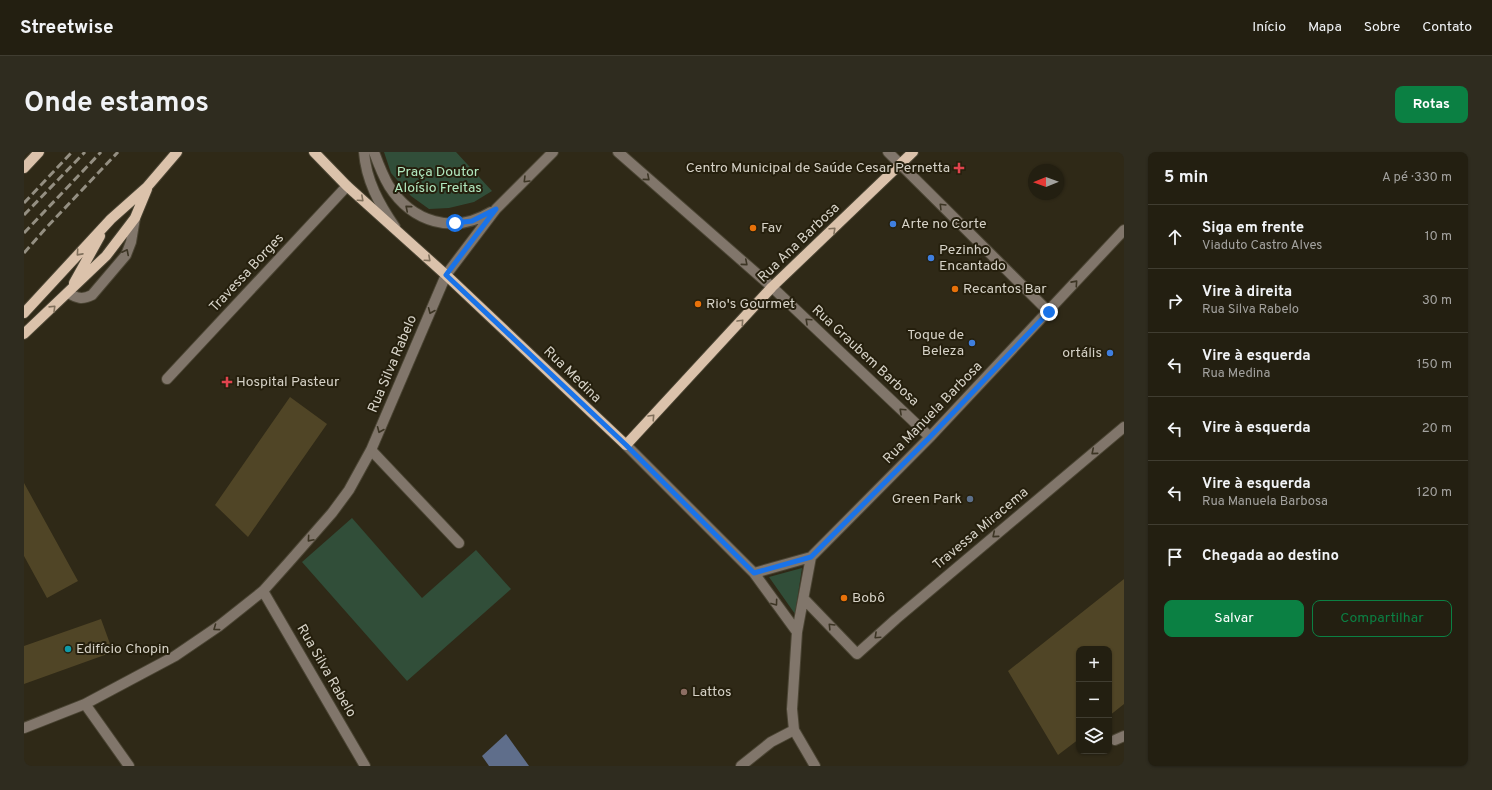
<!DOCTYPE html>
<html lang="pt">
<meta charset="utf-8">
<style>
body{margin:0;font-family:Overpass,sans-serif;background:#2f2c1f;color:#f1f3f6}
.controls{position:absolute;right:12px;bottom:12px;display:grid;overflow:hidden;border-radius:8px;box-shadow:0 1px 3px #0004}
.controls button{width:36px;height:36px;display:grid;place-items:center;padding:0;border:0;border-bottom:1px solid #403d31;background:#231f11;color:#f1f3f6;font:20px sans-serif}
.compass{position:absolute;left:1004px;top:12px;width:36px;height:36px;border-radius:50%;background:#231f11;box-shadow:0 1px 3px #0004;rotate:269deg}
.stop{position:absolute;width:12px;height:12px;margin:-9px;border:3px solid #1a73e8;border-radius:50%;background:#fff}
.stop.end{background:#1a73e8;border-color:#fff;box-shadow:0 1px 4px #0008}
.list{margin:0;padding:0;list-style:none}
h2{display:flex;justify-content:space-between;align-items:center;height:52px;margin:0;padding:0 16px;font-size:17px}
h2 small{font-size:13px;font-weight:400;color:#a3a29f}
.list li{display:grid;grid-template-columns:26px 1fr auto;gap:12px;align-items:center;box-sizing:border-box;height:64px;padding:0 16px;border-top:1px solid #403d31}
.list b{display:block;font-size:15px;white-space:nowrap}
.list p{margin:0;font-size:13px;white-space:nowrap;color:#a3a29f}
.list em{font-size:13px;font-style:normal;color:#a3a29f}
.actions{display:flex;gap:8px;padding:12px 16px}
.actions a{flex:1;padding:9px 0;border:1px solid #0b8043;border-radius:8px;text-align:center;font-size:14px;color:#0b8043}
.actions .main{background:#0b8043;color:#fff}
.icon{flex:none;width:22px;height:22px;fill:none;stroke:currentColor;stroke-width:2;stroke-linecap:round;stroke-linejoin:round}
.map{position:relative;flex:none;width:1100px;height:614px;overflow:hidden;border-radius:8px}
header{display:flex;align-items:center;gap:24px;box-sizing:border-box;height:56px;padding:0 20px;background:#231f11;border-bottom:1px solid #403d31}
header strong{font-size:19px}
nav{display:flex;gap:22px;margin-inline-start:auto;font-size:14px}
.intro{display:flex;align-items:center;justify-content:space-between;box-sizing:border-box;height:96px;padding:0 24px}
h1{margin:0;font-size:28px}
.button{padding:10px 18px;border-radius:8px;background:#0b8043;color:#fff;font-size:14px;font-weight:700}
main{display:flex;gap:24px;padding:0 24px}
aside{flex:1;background:#231f11;border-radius:8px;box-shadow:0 1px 3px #0004}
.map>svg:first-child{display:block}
.green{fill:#314e39}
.water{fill:#5f6e8b}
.building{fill:#504526}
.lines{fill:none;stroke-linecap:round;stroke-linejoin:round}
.minor-casing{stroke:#4a4433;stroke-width:12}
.major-casing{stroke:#4a4433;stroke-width:12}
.minor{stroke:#81766b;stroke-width:10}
.major{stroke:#dbc2ab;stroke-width:10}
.rail{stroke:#948f82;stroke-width:3;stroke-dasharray:8 4;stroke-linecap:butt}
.oneway{stroke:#3c3524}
.oneway2{stroke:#80705c}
.route{stroke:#1a73e8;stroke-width:5}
.health-dot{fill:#e0444e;stroke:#251f0d;stroke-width:1.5}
.shop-dot{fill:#3f7fe0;stroke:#251f0d;stroke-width:1.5}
.food-dot{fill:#e8710a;stroke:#251f0d;stroke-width:1.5}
.service-dot{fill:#5c6f8a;stroke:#251f0d;stroke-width:1.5}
.culture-dot{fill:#0f9aa8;stroke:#251f0d;stroke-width:1.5}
.education-dot{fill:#8d6e63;stroke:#251f0d;stroke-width:1.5}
.labels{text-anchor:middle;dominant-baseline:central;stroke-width:4;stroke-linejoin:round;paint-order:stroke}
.poi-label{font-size:14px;fill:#d6d2c7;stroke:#251f0d;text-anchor:start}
.park-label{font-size:14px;fill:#b1e8bf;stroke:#251f0d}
.street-label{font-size:14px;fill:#d6d2c7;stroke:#251f0d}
</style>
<header>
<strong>Streetwise</strong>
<nav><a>Início</a><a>Mapa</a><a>Sobre</a><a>Contato</a></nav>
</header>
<div class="intro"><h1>Onde estamos</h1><a class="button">Rotas</a></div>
<main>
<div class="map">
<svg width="1100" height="614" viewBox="0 0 1100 614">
<rect width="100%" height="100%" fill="#2f2917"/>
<path class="green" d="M360,0h72l36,39 -18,11 -25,6 -20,1 -18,-13 -20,-23z
M328,366l70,80 54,-48 35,39 -104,92 -105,-119z
M778,416l-7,46 -26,-37z"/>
<path class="water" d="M482,582l23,32h-40l-7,-10z"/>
<path class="building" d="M266,245l37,27 -79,113 -33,-32z
M0,331l54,98 -31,17 -23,-42z
M1100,427v125l-15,12v-67h-30v90l-21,16 -50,-84z
M77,467l12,33 -89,32v-38z"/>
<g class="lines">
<defs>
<path id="minor" d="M340,0c2,28 15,52 31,75
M350,0c4,11 9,24 15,34 23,36 64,49 102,26
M594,0l154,135 158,150
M864,0l161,160
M44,141c9,5 14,7 24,2l34,-40 5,-13 4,-24
M143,227l180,-193
M602,293l128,128 43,59
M347,298l88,93
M730,421l57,-16
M239,439l102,175
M780,447l53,55 39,-35 228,-192
M61,552l44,62
M0,576l61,-24 90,-48 44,-30 44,-35 26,-29 43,-49 17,-23 22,-40 75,-175 50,-66 57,-57
M1091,588l9,-4
M717,614l30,-24 23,-12
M791,614l-21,-36 -2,-21 5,-77 14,-75 119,-120 194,-207"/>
<path id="major" d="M290,0l33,34 99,89 180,170 146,-158 141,-135
M0,16l15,-16
M50,131l26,-47
M0,161l87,-94 36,-32 30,-35
M0,182l82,-78 29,-38 12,-29"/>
</defs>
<use href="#minor" class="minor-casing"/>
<use href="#major" class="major-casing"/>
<use href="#minor" class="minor"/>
<use href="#major" class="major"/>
<path class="rail" d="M0,51l48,-51
M0,63l61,-63
M0,81l77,-81
M0,101l22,-25 72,-76"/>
</g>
<defs><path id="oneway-chevron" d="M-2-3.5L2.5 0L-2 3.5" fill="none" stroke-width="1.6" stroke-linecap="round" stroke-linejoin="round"/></defs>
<g class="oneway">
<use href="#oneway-chevron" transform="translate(623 26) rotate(41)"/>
<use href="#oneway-chevron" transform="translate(502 28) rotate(135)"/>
<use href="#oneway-chevron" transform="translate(918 54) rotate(-135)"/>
<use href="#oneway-chevron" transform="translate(384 56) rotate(-140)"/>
<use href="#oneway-chevron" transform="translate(102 100) rotate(-63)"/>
<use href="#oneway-chevron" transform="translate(721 111) rotate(41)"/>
<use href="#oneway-chevron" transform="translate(1051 131) rotate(-48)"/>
<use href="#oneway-chevron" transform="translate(407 159) rotate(113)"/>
<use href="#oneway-chevron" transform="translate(784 169) rotate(-137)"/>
<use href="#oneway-chevron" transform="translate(878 259) rotate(-137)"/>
<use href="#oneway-chevron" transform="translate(356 278) rotate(113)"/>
<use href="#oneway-chevron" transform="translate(1070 300) rotate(140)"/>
<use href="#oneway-chevron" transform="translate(971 383) rotate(140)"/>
<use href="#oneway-chevron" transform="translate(286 387) rotate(131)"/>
<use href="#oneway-chevron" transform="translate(751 451) rotate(54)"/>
<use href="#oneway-chevron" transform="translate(807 474) rotate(-134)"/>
<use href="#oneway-chevron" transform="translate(192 476) rotate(144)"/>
<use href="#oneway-chevron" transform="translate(853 484) rotate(137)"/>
</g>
<g class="oneway2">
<use href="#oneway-chevron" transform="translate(337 47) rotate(42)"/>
<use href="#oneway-chevron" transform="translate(809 78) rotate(-43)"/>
<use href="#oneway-chevron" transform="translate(55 101) rotate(132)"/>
<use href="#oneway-chevron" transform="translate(404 107) rotate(42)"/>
<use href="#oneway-chevron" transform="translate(29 156) rotate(-44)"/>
<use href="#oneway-chevron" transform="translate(717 170) rotate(-47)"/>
<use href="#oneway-chevron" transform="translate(628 265) rotate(-47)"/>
</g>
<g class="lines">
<path class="route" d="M431,71l17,-2 24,-12 -50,66 180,170 128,128 57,-16 119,-120 119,-125"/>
</g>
<g class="health-dot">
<path d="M933 10h4v4h4v4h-4v4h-4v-4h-4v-4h4z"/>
<path d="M201 224h4v4h4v4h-4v4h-4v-4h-4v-4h4z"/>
</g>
<g class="shop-dot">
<circle cx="869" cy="72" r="4"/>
<circle cx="907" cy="106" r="4"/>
<circle cx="948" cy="191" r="4"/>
<circle cx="1086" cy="201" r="4"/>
</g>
<g class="food-dot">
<circle cx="729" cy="76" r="4"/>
<circle cx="931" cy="137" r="4"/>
<circle cx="674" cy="152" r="4"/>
<circle cx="820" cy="446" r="4"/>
</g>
<circle class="service-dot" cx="946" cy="347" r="4"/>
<circle class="culture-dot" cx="44" cy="497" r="4"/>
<circle class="education-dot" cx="660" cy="540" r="4"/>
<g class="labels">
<g class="poi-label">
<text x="926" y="16" text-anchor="end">Centro Municipal de Saúde Cesar Pernetta</text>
<text x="877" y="72">Arte no Corte</text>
<text x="737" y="76">Fav</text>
<text x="915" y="98">Pezinho<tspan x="915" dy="16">Encantado</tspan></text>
<text x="939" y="137">Recantos Bar</text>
<text x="682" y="152">Rio's Gourmet</text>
<text x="940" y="183" text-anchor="end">Toque de<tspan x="940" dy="16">Beleza</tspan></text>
<text x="1078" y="201" text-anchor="end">ortális</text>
<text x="212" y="230">Hospital Pasteur</text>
<text x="938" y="347" text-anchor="end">Green Park</text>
<text x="828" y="446">Bobô</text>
<text x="52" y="497">Edifício Chopin</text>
<text x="668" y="540">Lattos</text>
</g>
<g class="park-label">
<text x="414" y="20">Praça Doutor<tspan x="414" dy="16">Aloísio Freitas</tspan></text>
</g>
<g class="street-label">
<text transform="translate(775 91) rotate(-44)">Rua Ana Barbosa</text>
<text transform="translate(223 121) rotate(-47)">Travessa Borges</text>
<text transform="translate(841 204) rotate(43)">Rua Graubem Barbosa</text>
<text transform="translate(369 212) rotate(-67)">Rua Silva Rabelo</text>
<text transform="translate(548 223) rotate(44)">Rua Medina</text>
<text transform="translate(909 261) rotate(-46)">Rua Manuela Barbosa</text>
<text transform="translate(957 377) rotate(-40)">Travessa Miracema</text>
<text transform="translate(302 519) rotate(60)">Rua Silva Rabelo</text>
</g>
</g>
</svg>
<div class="controls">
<button>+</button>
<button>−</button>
<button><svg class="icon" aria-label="layers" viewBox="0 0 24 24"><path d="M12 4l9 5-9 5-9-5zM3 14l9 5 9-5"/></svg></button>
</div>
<svg class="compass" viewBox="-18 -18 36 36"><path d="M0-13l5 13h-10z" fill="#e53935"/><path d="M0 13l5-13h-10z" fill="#a3a29f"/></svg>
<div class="stop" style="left:431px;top:71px"></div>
<div class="stop end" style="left:1025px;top:160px"></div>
</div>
<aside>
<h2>5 min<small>A pé · 330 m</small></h2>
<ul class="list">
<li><svg class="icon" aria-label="ahead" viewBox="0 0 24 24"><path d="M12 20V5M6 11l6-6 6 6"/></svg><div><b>Siga em frente</b><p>Viaduto Castro Alves</p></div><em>10 m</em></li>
<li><svg class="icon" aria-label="right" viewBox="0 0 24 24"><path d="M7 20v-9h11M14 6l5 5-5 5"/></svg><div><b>Vire à direita</b><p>Rua Silva Rabelo</p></div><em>30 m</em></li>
<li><svg class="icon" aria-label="left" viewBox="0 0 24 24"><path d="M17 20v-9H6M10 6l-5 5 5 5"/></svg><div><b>Vire à esquerda</b><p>Rua Medina</p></div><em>150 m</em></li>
<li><svg class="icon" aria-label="left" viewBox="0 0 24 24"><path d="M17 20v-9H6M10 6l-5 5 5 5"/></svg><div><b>Vire à esquerda</b></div><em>20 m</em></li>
<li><svg class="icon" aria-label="left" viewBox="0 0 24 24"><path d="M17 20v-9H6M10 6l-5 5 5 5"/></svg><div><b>Vire à esquerda</b><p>Rua Manuela Barbosa</p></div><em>120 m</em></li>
<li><svg class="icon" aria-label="arrive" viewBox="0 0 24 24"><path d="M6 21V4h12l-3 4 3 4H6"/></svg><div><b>Chegada ao destino</b></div></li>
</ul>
<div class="actions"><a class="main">Salvar</a><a>Compartilhar</a></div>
</aside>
</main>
